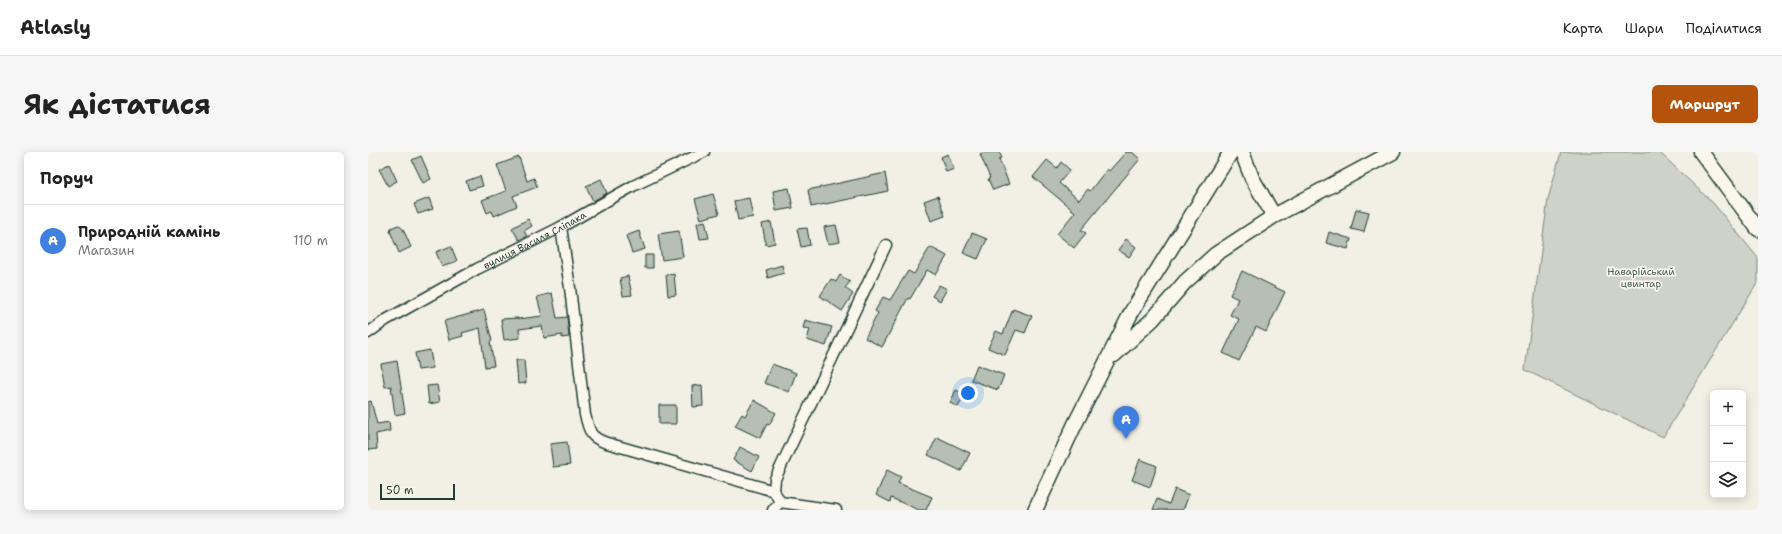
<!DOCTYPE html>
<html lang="uk">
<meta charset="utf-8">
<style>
body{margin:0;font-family:"Shantell Sans",sans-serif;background:#f6f6f6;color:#222}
.controls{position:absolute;right:12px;bottom:12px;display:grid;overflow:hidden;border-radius:6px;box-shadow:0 2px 10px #0003}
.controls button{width:36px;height:36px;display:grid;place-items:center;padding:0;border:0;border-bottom:1px solid #e0e0e0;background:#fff;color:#222;font:20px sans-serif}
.scale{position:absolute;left:12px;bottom:10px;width:75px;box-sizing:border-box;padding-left:4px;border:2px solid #1f3d34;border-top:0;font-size:11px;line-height:14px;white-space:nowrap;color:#1f3d34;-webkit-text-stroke:3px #fbf7ec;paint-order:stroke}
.you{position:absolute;left:600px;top:241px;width:14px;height:14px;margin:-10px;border:3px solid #fff;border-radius:50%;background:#1a73e8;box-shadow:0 0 0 6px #1a73e833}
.badge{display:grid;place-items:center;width:26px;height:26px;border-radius:50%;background:#b45309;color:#fff;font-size:13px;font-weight:700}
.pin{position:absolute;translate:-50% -33px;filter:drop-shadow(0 1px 2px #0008)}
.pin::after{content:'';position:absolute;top:21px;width:14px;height:12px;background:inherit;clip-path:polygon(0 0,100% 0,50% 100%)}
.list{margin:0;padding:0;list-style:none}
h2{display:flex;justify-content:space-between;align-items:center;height:52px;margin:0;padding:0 16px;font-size:17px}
h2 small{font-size:13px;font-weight:400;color:#767676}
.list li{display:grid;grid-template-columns:26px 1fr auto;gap:12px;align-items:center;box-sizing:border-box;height:72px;padding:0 16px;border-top:1px solid #e0e0e0}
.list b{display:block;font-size:15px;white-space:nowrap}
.list p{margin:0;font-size:13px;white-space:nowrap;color:#767676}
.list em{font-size:13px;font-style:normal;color:#767676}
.icon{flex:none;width:22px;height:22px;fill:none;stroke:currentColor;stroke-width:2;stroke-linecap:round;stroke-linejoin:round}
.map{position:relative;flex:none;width:1390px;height:358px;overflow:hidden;border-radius:6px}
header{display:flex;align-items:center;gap:24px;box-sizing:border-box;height:56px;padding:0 20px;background:#fff;border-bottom:1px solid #e0e0e0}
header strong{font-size:19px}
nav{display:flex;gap:22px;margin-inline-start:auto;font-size:14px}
.intro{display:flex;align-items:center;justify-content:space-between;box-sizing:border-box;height:96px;padding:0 24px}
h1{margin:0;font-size:28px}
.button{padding:10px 18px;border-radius:6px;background:#b45309;color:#fff;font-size:14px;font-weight:700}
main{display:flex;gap:24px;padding:0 24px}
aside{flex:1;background:#fff;border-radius:6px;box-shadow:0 2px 10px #0003}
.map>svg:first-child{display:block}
.green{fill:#cfd2c8;stroke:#77887e}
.building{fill:#b7beb3;stroke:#1f3d34}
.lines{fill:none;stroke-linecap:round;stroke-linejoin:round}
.street-casing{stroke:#1f3d34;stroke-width:13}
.secondary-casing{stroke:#1f3d34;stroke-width:17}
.street{stroke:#fbf7ec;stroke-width:10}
.secondary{stroke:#fbf7ec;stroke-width:14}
.labels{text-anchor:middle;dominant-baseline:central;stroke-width:3.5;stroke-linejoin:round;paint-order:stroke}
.street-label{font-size:10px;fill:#1f3d34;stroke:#fbf7ec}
.park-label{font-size:10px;fill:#425b52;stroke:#fbf7ec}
</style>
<header>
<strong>Atlasly</strong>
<nav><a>Карта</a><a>Шари</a><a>Поділитися</a></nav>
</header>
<div class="intro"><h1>Як дістатися</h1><a class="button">Маршрут</a></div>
<main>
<aside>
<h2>Поруч<small></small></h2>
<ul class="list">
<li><span class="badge" style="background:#3f7fe0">A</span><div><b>Природній камінь</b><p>Магазин</p></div><em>110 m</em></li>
</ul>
</aside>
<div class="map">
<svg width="1390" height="358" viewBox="0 0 1390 358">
<rect width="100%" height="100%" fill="#f2f0e5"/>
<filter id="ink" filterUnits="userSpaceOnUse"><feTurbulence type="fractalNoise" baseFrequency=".025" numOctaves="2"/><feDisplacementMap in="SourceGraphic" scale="8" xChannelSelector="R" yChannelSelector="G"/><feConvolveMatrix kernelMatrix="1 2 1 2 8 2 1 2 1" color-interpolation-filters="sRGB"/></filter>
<g filter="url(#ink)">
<path class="green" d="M1193,0h98l54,51 45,55v24l-95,155 -138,-67 23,-171z"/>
<path class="building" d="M617,0h14l3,6 -3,1 10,25 -16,6 -5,-11 2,-1 -10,-24z
M758,0h6l8,7 -59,71 5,3 -12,15 -17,-14 18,-22 -42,-35 14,-17 10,8 4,-6 9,8 -11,13 20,17 9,-11 2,2 17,-22 2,2z
M580,2l6,15 -8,3 -5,-15z
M53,4l10,23 -8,4 -11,-23z
M151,5l8,24 7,-3 3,9 -24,9 4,10 -23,10 -2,-5 -5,2 -5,-13 24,-9 -9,-26z
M21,12l8,17 -9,5 -9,-17z
M517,21l3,18 -77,16 -3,-17z
M112,24l3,10 -14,4 -3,-9z
M233,27l6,14 -14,8 -7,-15z
M421,36l4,20 -17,3 -3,-20z
M345,42l6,20 -18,5 -6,-20z
M570,44l7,20 -14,5 -7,-20z
M61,46l4,11 -15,5 -4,-10z
M381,46l4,19 -15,3 -4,-19z
M988,57l13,3 -5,20 -13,-3z
M160,67l4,7 -8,5 3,5 -8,4 -7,-12z
M337,69l4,17 -9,1 -3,-16z
M403,70l4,21 -9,2 -4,-21z
M30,73l5,4 8,18 -12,6 -9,-22 1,-3z
M468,73l4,17 -12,2 -4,-17z
M439,76l3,17 -9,2 -4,-18z
M271,79l6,18 -13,4 -6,-17z
M311,79l4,26 -21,3 -4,-26z
M961,80l22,7 -3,10 -22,-6z
M604,81l15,6 -9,20 -15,-6z
M758,87l10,8 -7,10 -11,-7z
M83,94l6,15 -15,6 -6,-15z
M562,95l17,9 -11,19 -9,-5 -17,29 -2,-1 -26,49 -17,-9 13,-25 -3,-2 8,-14 7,3 18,-29 6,3z
M277,103h8v13h-8z
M414,113l2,8 -16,5 -2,-8z
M874,119l43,21 -19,40 -10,-5 -17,34 -16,-8 16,-34 -9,-4 8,-16 -8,-4z
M306,122l2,21 -8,1 -2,-21z
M472,123l10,7 -5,6 8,6 -11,17 -22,-15 11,-17 5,3z
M260,124l4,19 -9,1 -3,-18z
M571,133l8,4 -7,12 -8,-5z
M184,141l5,25 10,-1 2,20 -7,1v-3l-18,3 -2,-12 -23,3 1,9 -16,2 -3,-21 17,-1v1l24,-3 -5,-19z
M645,157l19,7 -7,17 -9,-3 -11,25 -17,-7 8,-17 7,3z
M116,158l8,31 -2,1 4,24 -9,1 -5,-39 -18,5 1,3 -14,4 -5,-19z
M437,168l27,7 -6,19 -19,-6 3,-11 -7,-1z
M62,198l3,18 -15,2 -3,-17z
M148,208h8l2,23 -8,1z
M29,209l8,52 -10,2 -4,-29 -6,1 -4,-23z
M404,212l24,9 -7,19 -25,-9z
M609,213l27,10 -6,15 -27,-10z
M69,233l3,17 -11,2 -2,-18z
M334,233l1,21 -10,1 -1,-21z
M588,238l9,5 -7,12 -8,-4z
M386,248l22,13 -7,12 -2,-1 -7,14 -25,-12 7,-12 3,2z
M3,249l6,23 12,-2 1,9 -14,3 1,15 -9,1v-48z
M291,253h17v19h-17z
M569,285l33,16 -9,18 -33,-16z
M199,290l3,23 -17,2 -3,-23z
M372,295l19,10 -7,14 -19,-11z
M772,307l17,7 -7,21 -18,-7z
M519,318l14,7 -3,6 34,14 -6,13h-7l-28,-12 -1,4 -14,-7z
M807,337l14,6 -6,15h-30l4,-11 12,5z"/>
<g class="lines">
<defs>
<g id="street">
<path d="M193,75l9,61 15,127c5,17 4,22 22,28l167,48 6,11"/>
<path id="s1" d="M0,181l18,-13 91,-51 84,-42 72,-41 71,-34"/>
<path d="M406,339l1,-12 111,-234"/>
<path d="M405,358l7,-8 56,8"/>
</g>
<path id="secondary" d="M874,0l10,26 22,38
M1333,0l57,77
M746,203l39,-36 32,-37 31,-28 58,-38 119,-64
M667,358l40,-86 57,-113 99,-159"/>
</defs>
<use href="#street" class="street-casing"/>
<use href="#secondary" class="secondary-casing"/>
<use href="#street" class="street"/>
<use href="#secondary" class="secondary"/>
</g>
</g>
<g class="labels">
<g class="street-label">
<text stroke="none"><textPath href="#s1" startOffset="191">вулиця Василя Сліпака</textPath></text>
</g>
<g class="park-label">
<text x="1273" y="119">Наварійський<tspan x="1273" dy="12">цвинтар</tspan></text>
</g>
</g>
</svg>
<div class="controls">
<button>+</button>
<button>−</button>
<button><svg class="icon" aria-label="layers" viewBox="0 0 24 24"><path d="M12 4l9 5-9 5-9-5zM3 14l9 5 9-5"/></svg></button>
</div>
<div class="scale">50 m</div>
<div class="you"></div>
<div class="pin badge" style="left:758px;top:287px;background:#3f7fe0">A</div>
</div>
</main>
